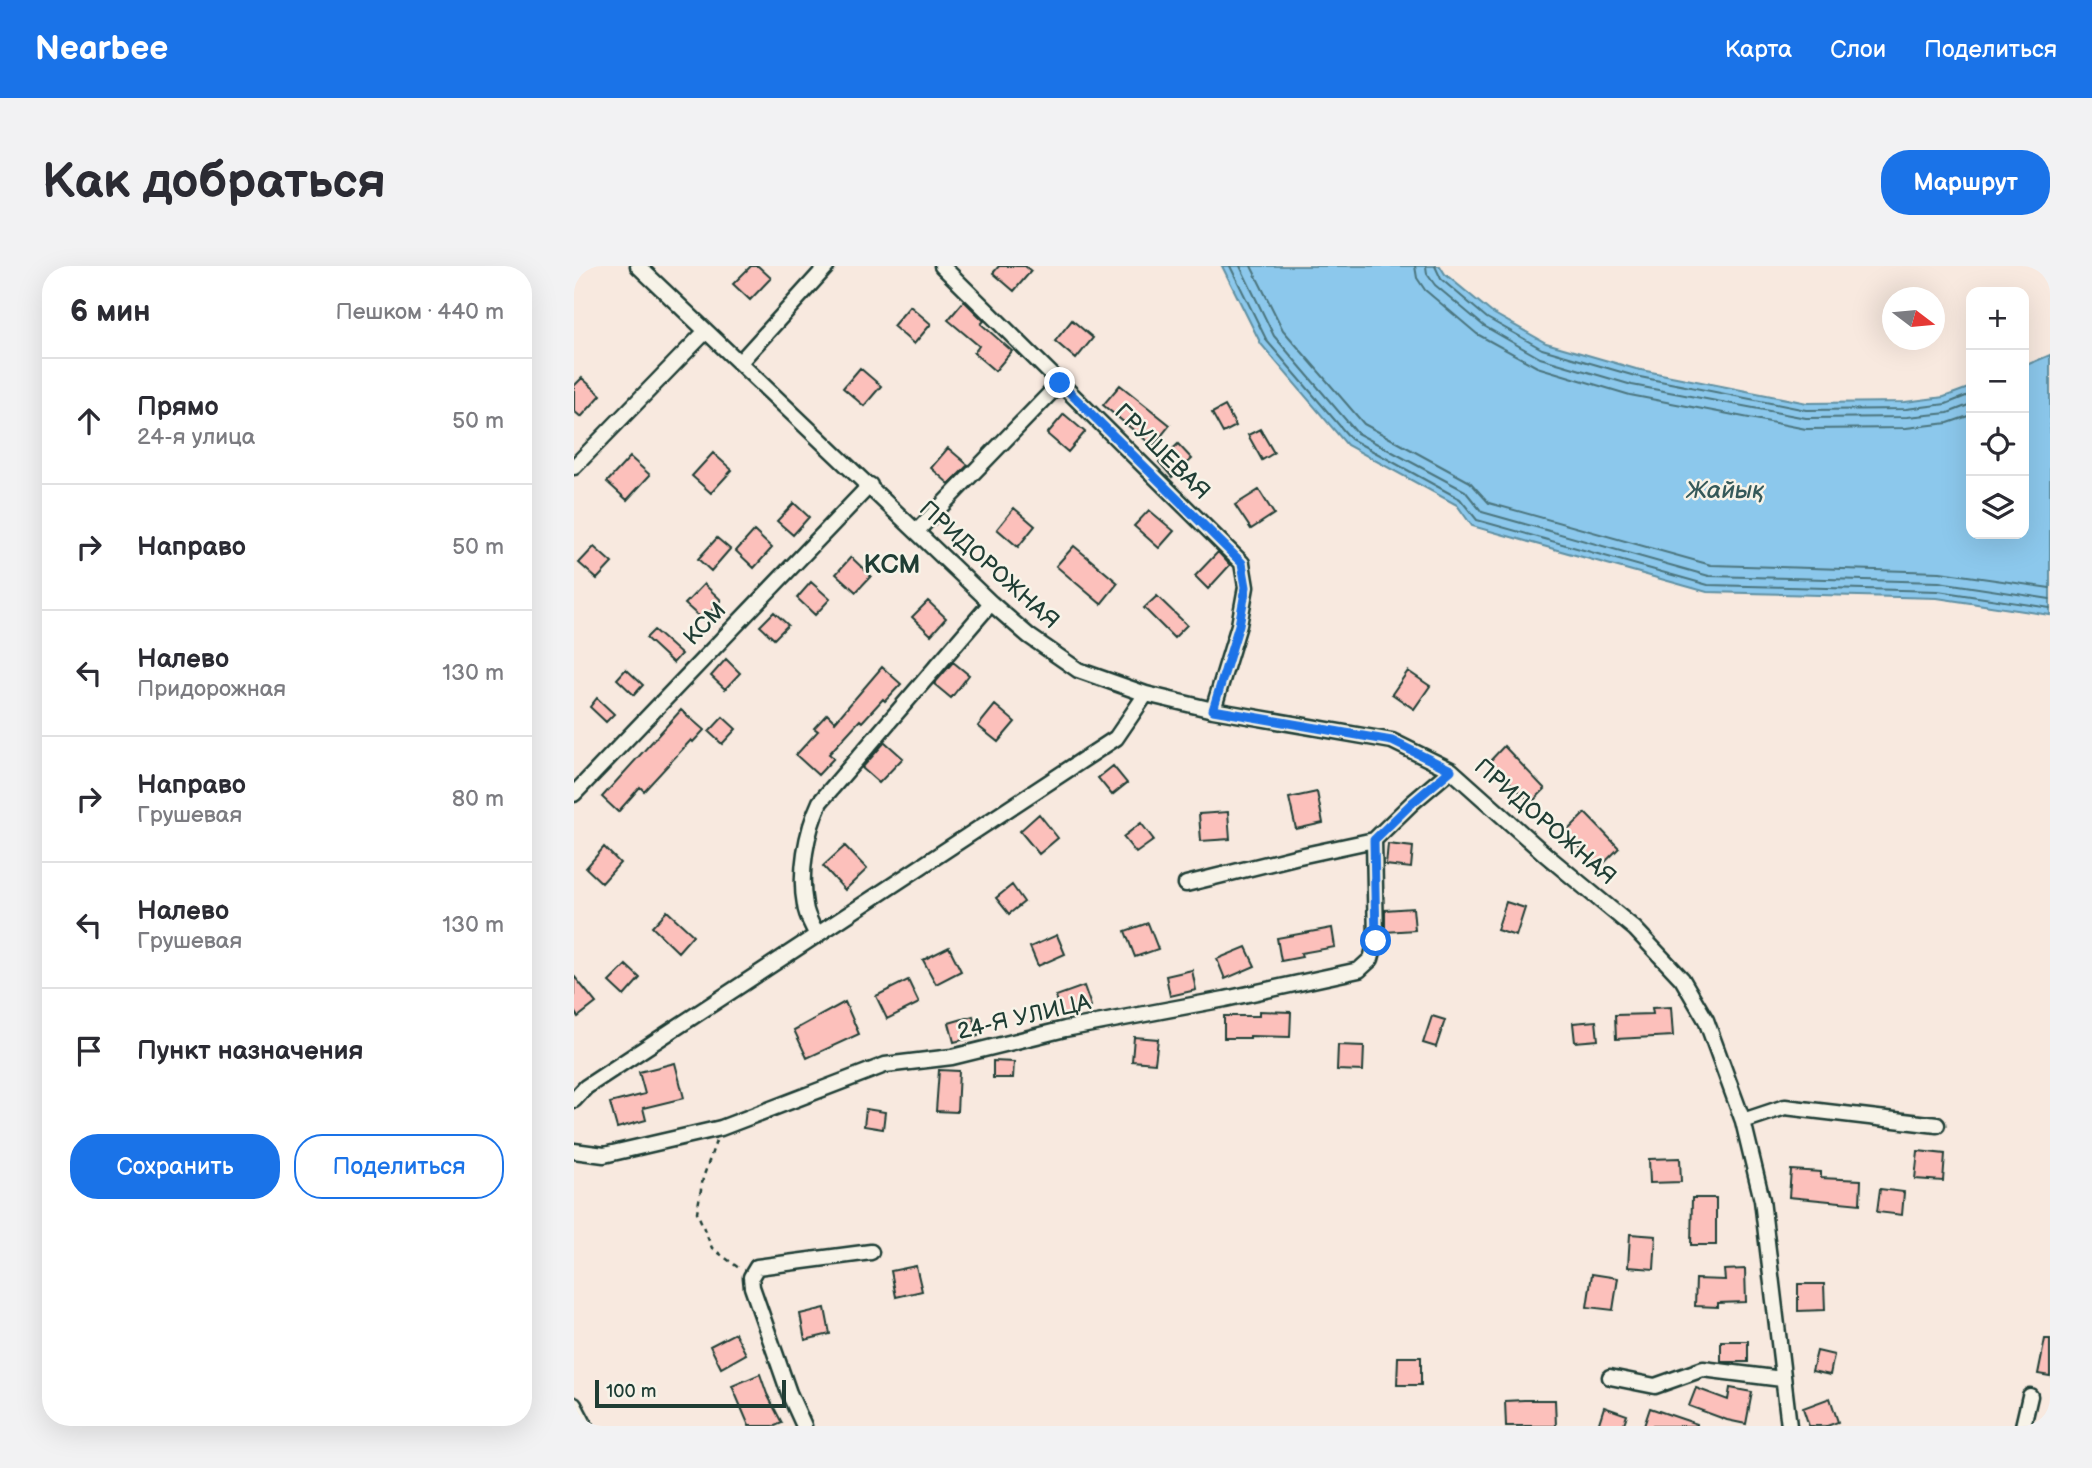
<!DOCTYPE html>
<html lang="ru">
<meta charset="utf-8">
<style>
body{margin:0;font-family:"Balsamiq Sans",sans-serif;background:#f2f2f3;color:#2b2b33}
.controls{position:absolute;right:21px;top:21px;display:grid;overflow:hidden;border-radius:14px;box-shadow:0 7px 28px #0002}
.controls button{width:63px;height:63px;display:grid;place-items:center;padding:0;border:0;border-bottom:2px solid #e1e1e2;background:#fff;color:#2b2b33;font:35px sans-serif}
.compass{position:absolute;left:1308px;top:21px;width:63px;height:63px;border-radius:50%;background:#fff;box-shadow:0 7px 28px #0002;rotate:106deg}
.scale{position:absolute;left:21px;bottom:18px;width:191px;box-sizing:border-box;padding-left:7px;border:4px solid #1f3d34;border-top:0;font-size:19px;line-height:24px;white-space:nowrap;color:#1f3d34;-webkit-text-stroke:5px #f7f3e8;paint-order:stroke}
.stop{position:absolute;width:21px;height:21px;margin:-16px;border:5px solid #1a73e8;border-radius:50%;background:#fff}
.stop.end{background:#1a73e8;border-color:#fff;box-shadow:0 2px 7px #0008}
.list{margin:0;padding:0;list-style:none}
h2{display:flex;justify-content:space-between;align-items:center;height:91px;margin:0;padding:0 28px;font-size:30px}
h2 small{font-size:23px;font-weight:400;color:#7c7c81}
.list li{display:grid;grid-template-columns:46px 1fr auto;gap:21px;align-items:center;box-sizing:border-box;height:126px;padding:0 28px;border-top:2px solid #e1e1e2}
.list b{display:block;font-size:26px;white-space:nowrap}
.list p{margin:0;font-size:23px;white-space:nowrap;color:#7c7c81}
.list em{font-size:23px;font-style:normal;color:#7c7c81}
.actions{display:flex;gap:14px;padding:21px 28px}
.actions a{flex:1;padding:16px 0;border:2px solid #1a73e8;border-radius:28px;text-align:center;font-size:24px;color:#1a73e8}
.actions .main{background:#1a73e8;color:#fff}
.icon{flex:none;width:38px;height:38px;fill:none;stroke:currentColor;stroke-width:2;stroke-linecap:round;stroke-linejoin:round}
.map{position:relative;flex:none;width:1476px;height:1160px;overflow:hidden;border-radius:28px}
header{display:flex;align-items:center;gap:42px;box-sizing:border-box;height:98px;padding:0 35px;background:#1a73e8;color:#fff}
header strong{font-size:33px}
nav{display:flex;gap:38px;margin-inline-start:auto;font-size:24px}
.intro{display:flex;align-items:center;justify-content:space-between;box-sizing:border-box;height:168px;padding:0 42px}
h1{margin:0;font-size:49px}
.button{padding:18px 32px;border-radius:28px;background:#1a73e8;color:#fff;font-size:24px;font-weight:700}
main{display:flex;gap:42px;padding:0 42px}
aside{flex:1;background:#fff;border-radius:28px;box-shadow:0 7px 28px #0002}
.map>svg:first-child{display:block}
.water{fill:#8cc8ec;stroke:#6090a2;stroke-width:2}
.lines{fill:none;stroke-linecap:round;stroke-linejoin:round}
.shore{stroke:#4b757e;stroke-width:2}
.building{fill:#fcc0bb;stroke:#1f3d34;stroke-width:2}
.minor-casing{stroke:#1f3d34;stroke-width:19}
.path{stroke:#1f3d34;stroke-width:2.5;stroke-dasharray:5 5;stroke-linecap:butt}
.minor{stroke:#f7f3e8;stroke-width:14}
.route{stroke:#1a73e8;stroke-width:9}
.labels{text-anchor:middle;dominant-baseline:central;stroke-width:5;stroke-linejoin:round;paint-order:stroke}
.street-label{font-size:23px;fill:#1f3d34;stroke:#f7f3e8}
.water-label{font-size:24px;font-style:italic;fill:#355959;stroke:#f7f3e8}
.quarter-label{font-size:26px;font-weight:bold;fill:#1f3d34;stroke:#f7f3e8}
</style>
<header>
<strong>Nearbee</strong>
<nav><a>Карта</a><a>Слои</a><a>Поделиться</a></nav>
</header>
<div class="intro"><h1>Как добраться</h1><a class="button">Маршрут</a></div>
<main>
<aside>
<h2>6 мин<small>Пешком · 440 m</small></h2>
<ul class="list">
<li><svg class="icon" aria-label="ahead" viewBox="0 0 24 24"><path d="M12 20V5M6 11l6-6 6 6"/></svg><div><b>Прямо</b><p>24-я улица</p></div><em>50 m</em></li>
<li><svg class="icon" aria-label="right" viewBox="0 0 24 24"><path d="M7 20v-9h11M14 6l5 5-5 5"/></svg><div><b>Направо</b></div><em>50 m</em></li>
<li><svg class="icon" aria-label="left" viewBox="0 0 24 24"><path d="M17 20v-9H6M10 6l-5 5 5 5"/></svg><div><b>Налево</b><p>Придорожная</p></div><em>130 m</em></li>
<li><svg class="icon" aria-label="right" viewBox="0 0 24 24"><path d="M7 20v-9h11M14 6l5 5-5 5"/></svg><div><b>Направо</b><p>Грушевая</p></div><em>80 m</em></li>
<li><svg class="icon" aria-label="left" viewBox="0 0 24 24"><path d="M17 20v-9H6M10 6l-5 5 5 5"/></svg><div><b>Налево</b><p>Грушевая</p></div><em>130 m</em></li>
<li><svg class="icon" aria-label="arrive" viewBox="0 0 24 24"><path d="M6 21V4h12l-3 4 3 4H6"/></svg><div><b>Пункт назначения</b></div></li>
</ul>
<div class="actions"><a class="main">Сохранить</a><a>Поделиться</a></div>
</aside>
<div class="map">
<svg width="1476" height="1160" viewBox="0 0 1476 1160">
<rect width="100%" height="100%" fill="#f8e9df"/>
<filter id="ink" filterUnits="userSpaceOnUse"><feTurbulence type="fractalNoise" baseFrequency=".0143" numOctaves="2"/><feDisplacementMap in="SourceGraphic" scale="14" xChannelSelector="R" yChannelSelector="G"/><feConvolveMatrix kernelMatrix="1 2 1 2 8 2 1 2 1" color-interpolation-filters="sRGB"/></filter>
<g filter="url(#ink)">
<path class="water" d="M648,0h218l5,8 46,38 55,31 90,26 171,34 98,-1 39,-5 27,-10v147h53v-168l26,-11v260l-113,-17 -230,-6 -235,-66 -15,-21 -110,-60 -86,-101z"/>
<g class="lines">
<path class="shore" d="M656,0l37,75 84,98 109,60 17,21 231,65 230,6 112,17
M666,0l34,70 83,97 108,58 17,21 227,64 230,6 111,17
M677,0l32,64 81,94 106,58 19,21 222,62 229,7 110,16
M841,0l2,12 8,12 52,44 60,33 93,28 176,34 100,-1 42,-5 23,-8
M852,0l1,8 8,11 49,41 56,32 92,27 174,33 101,-1 41,-4 23,-9
M861,0l6,13 46,39 55,31 93,27 171,34 100,-1 40,-5 25,-10"/>
</g>
<path class="building" d="M177,0h7l13,12 -21,22 -17,-16z
M425,0h26l6,5 -17,20 -21,-18z
M390,35l20,20 -3,3 31,27 -17,20 -21,-18 5,-7 -31,-26z
M336,40l21,18 -17,20 -21,-18z
M498,54l21,18 -17,21 -21,-18z
M286,102l21,18 -17,20 -21,-18z
M8,112l19,17 -20,22 -7,-6v-25z
M546,119l50,40 -17,21 -50,-41z
M651,140l11,20 -13,7 -11,-20z
M490,148l21,18 -17,20 -21,-18z
M686,163l14,24 -12,7 -14,-25z
M604,178l14,15 -20,18 -13,-15z
M374,182l20,17 -19,19 -18,-16z
M139,187l19,17 -21,23 -19,-17z
M56,191l20,18 -23,25 -20,-18z
M685,224l15,24 -23,15 -16,-24z
M220,237l15,14 -16,18 -16,-14z
M440,242l21,18 -17,21 -21,-18z
M575,244l25,21 -15,17 -25,-22z
M180,265l18,17 -18,20 -18,-17z
M143,272l13,11 -19,22 -13,-12z
M500,280l44,37 -17,21 -45,-38z
M20,281l18,16 -15,16 -18,-16z
M644,286l12,13 -22,24 -13,-13z
M277,291l20,19 -15,16 -20,-18z
M237,316l19,17 -15,16 -18,-17z
M130,318l17,16 -18,20 -18,-16z
M583,330l30,29 -13,13 -30,-30z
M354,335l18,17 -15,17 -19,-18z
M200,346l14,13 -14,14 -14,-13z
M80,364l27,24 -8,9 -27,-25z
M152,393l14,14 -15,16 -14,-13z
M379,396l16,13 -18,23 -17,-14z
M308,401l19,17 -16,17 -2,-2 -21,23 -2,-2 -31,34 5,4 -16,17 -22,-20 22,-24 -4,-3 13,-14 8,8z
M52,403l17,16 -9,10 -17,-16z
M834,405l22,15 -16,23 -22,-15z
M23,432l17,16 -8,8 -16,-15z
M421,439l20,17 -17,20 -20,-16z
M107,444l23,20 -11,12 -2,-2 -47,51 -4,-4 -22,25 -16,-15z
M149,451l13,12 -14,15 -13,-12z
M311,476l18,16 -24,25 -17,-15z
M930,480l41,43 -14,14 -42,-41z
M539,500l14,17 -15,12 -14,-17z
M743,526l6,31 -27,6 -7,-31z
M654,546l2,27 -29,2 -2,-27z
M1011,547l34,35 -19,19 -35,-34z
M465,548l19,24 -19,16 -19,-23z
M567,557l13,17 -18,13 -13,-16z
M814,578l25,3 -2,21 -25,-3z
M271,580l22,23 -22,21 -22,-24z
M30,581l16,16 -18,20 -16,-15z
M438,619l12,17 -15,12 -13,-16z
M932,636l19,6 -9,28 -19,-6z
M839,642l2,22 -30,2v-22z
M93,645l26,24 -15,17 -26,-25z
M574,657l10,26 -23,8 -10,-26z
M758,662l3,19 -34,6 1,4 -21,4 -4,-23z
M483,669l8,19 -27,12 -8,-19z
M375,681l12,24 -25,13 -13,-24z
M672,681l9,19 -30,13 -8,-20z
M52,699l14,13 -16,18 -15,-14z
M618,704l4,20 -26,6 -4,-20z
M0,710l22,27 -18,14 -4,-6z
M334,714l11,23 -32,16 -11,-23z
M510,720l7,20 -29,10 -6,-20z
M271,736l14,32 -52,24 -13,-28z
M1097,741l2,29 -57,3 -1,-24 38,-1 -1,-6z
M685,745l32,1 -1,25 -40,-1v2h-26v-22h35z
M399,750l5,20 -24,6 -5,-19z
M858,750l13,4 -9,27 -13,-4z
M1022,755l2,19 -23,2 -2,-19z
M560,771l24,2 -3,24 -23,-2z
M764,779l26,1 -1,25 -26,-1z
M419,795l21,1 -1,16h-20z
M101,797l9,35 -41,10 3,12 -29,8 -7,-25 35,-9 -6,-22z
M365,804l20,1 -2,41 -21,-1z
M292,843l19,3 -2,17 -19,-3z
M1344,885l27,3 -2,27 -28,-2z
M1106,892l1,24 -31,1 -1,-24z
M1217,904l30,2v6l40,2 -1,24 -71,-7z
M1306,923l24,3 -2,23 -25,-3z
M1118,932h24v47h-25z
M1056,968l26,2 -2,33 -26,-2z
M342,1000l6,25 -26,6 -5,-26z
M1171,1003l1,33 -28,1v4l-23,-1 1,-27 29,1 -1,-10z
M1018,1008l26,4 -5,32 -26,-3z
M1224,1018h26l1,26 -27,1z
M251,1042l5,26 -25,6 -5,-26z
M161,1067l11,21 -25,14 -11,-22z
M1471,1073h5v37l-12,-2z
M1147,1075h27v21h-27z
M1243,1085l17,4 -4,20 -18,-4z
M824,1091h23v28h-24z
M186,1108l7,20 15,29 -7,3h-26l-17,-40z
M1122,1122l32,12 2,-12 22,4 -6,32 -19,-4 -38,-14z
M1256,1132l8,24 -11,4h-18l-6,-18z
M950,1134h31l1,26h-50l-1,-25z
M1030,1141l23,8 -4,11h-25z
M1076,1142l47,16v2h-53z"/>
<g class="lines">
<defs>
<path id="minor" d="M64,0l353,337 38,33 49,34 68,24 67,16 179,31 59,29 95,85 89,74 47,50 24,41 37,101 19,79 27,226
M368,0l300,297 4,24 -7,38 -26,85
M166,96l87,-96
M0,201l132,-136
M343,265l143,-148
M0,528l296,-309
M612,618l109,-27 79,-17 38,-37 39,-33
M243,670c-4,-10 -11,-20 -12,-31 -6,-32 1,-73 15,-103l171,-199
M0,834l12,-13 530,-349 30,-44
M1169,855l42,-14 152,18
M0,885l30,4 117,-27 164,-63 67,-8 113,-28 160,-30 134,-29 12,-11 5,-18 -2,-101
M1036,1111l45,9 48,-17 79,10
M0,1139l11,21
M230,1160l-15,-33 -37,-106 -1,-10 6,-10 114,-15
M1449,1160l7,-30"/>
</defs>
<use href="#minor" class="minor-casing"/>
<path class="path" d="M142,875l-13,37 -6,34 15,36 28,21"/>
<use href="#minor" class="minor"/>
</g>
</g>
<g class="lines" filter="url(#ink)">
<path class="route" d="M486,117l182,180 4,24 -7,38 -26,85 179,31 59,29 -39,33 -38,37 2,101"/>
</g>
<g class="labels">
<g class="street-label">
<text transform="translate(588 186) rotate(45)">ГРУШЕВАЯ</text>
<text transform="translate(415 299) rotate(42)">ПРИДОРОЖНАЯ</text>
<text transform="translate(131 358) rotate(-46)">КСМ</text>
<text transform="translate(971 556) rotate(41)">ПРИДОРОЖНАЯ</text>
<text transform="translate(450 751) rotate(-13)">24-Я УЛИЦА</text>
</g>
<g class="water-label">
<text x="1151" y="224">Жайық</text>
</g>
<g class="quarter-label">
<text x="318" y="299">КСМ</text>
</g>
</g>
</svg>
<div class="controls">
<button>+</button>
<button>−</button>
<button><svg class="icon" aria-label="locate" viewBox="0 0 24 24"><circle cx="12" cy="12" r="6"/><path d="M12 2v4M12 18v4M2 12h4M18 12h4"/></svg></button>
<button><svg class="icon" aria-label="layers" viewBox="0 0 24 24"><path d="M12 4l9 5-9 5-9-5zM3 14l9 5 9-5"/></svg></button>
</div>
<svg class="compass" viewBox="-18 -18 36 36"><path d="M0-13l5 13h-10z" fill="#e53935"/><path d="M0 13l5-13h-10z" fill="#7c7c81"/></svg>
<div class="scale">100 m</div>
<div class="stop" style="left:802px;top:675px"></div>
<div class="stop end" style="left:486px;top:117px"></div>
</div>
</main>
